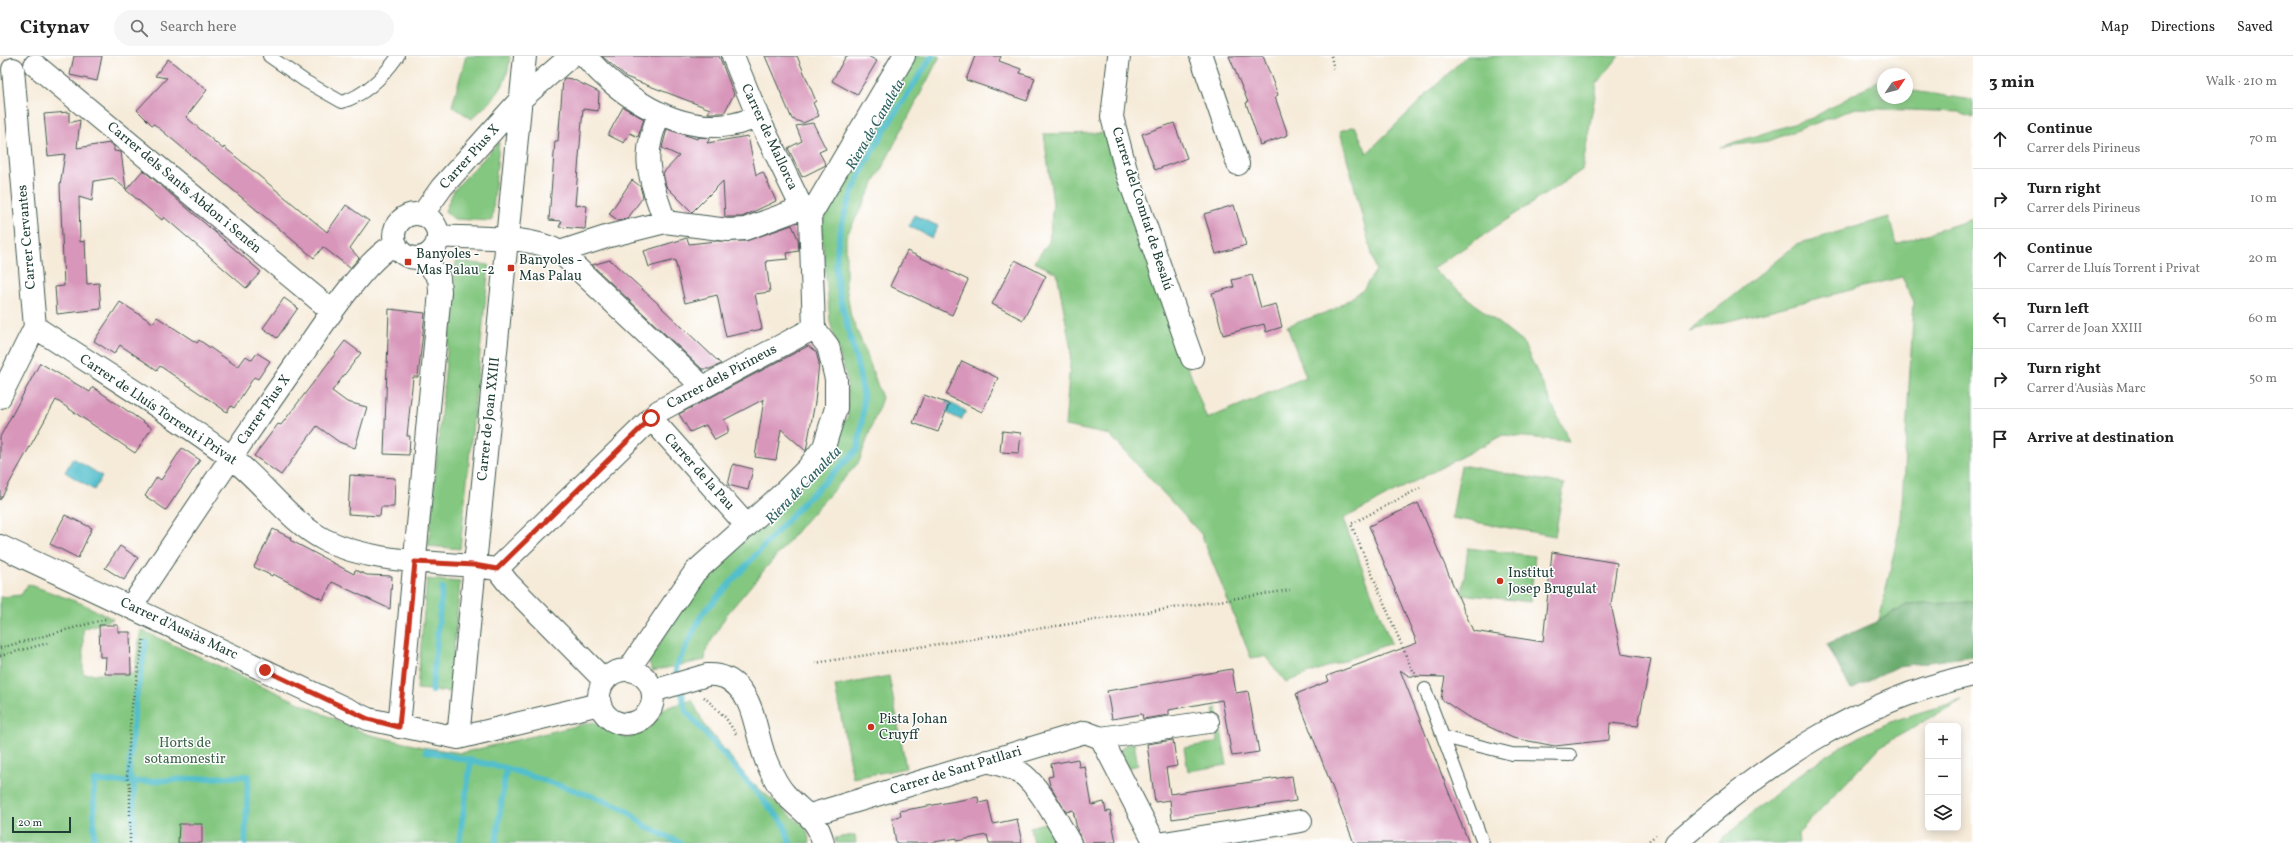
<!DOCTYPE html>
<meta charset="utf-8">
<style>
body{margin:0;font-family:Vollkorn,serif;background:#f6f6f6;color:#222}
.controls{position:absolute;right:12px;bottom:12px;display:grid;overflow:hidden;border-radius:6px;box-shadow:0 2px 10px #0003}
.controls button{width:36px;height:36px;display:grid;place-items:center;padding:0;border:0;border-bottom:1px solid #e0e0e0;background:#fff;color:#222;font:20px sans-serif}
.compass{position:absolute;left:1877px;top:12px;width:36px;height:36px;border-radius:50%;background:#fff;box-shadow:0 2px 10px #0003;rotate:55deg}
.scale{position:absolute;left:12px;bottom:10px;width:59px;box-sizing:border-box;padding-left:4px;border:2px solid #1f3d34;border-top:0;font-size:11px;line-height:14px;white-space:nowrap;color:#1f3d34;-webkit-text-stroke:3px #fff;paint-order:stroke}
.stop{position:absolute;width:12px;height:12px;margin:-9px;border:3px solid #c8321e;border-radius:50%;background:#fff}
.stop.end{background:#c8321e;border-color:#fff;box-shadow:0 1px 4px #0008}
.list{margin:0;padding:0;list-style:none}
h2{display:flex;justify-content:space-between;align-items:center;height:52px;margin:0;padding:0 16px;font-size:17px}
h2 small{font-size:13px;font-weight:400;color:#767676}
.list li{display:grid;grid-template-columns:26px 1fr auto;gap:12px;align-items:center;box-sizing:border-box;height:60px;padding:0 16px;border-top:1px solid #e0e0e0}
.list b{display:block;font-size:15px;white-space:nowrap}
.list p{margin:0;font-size:13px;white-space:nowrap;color:#767676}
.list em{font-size:13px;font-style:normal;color:#767676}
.icon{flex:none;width:22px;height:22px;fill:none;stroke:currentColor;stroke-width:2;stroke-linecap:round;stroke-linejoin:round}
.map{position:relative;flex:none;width:1973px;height:787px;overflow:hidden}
header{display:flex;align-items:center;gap:24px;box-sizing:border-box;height:56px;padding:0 20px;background:#fff;border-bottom:1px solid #e0e0e0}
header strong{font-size:19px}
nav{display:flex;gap:22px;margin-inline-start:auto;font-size:14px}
.search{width:280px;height:36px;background:#f6f6f6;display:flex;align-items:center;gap:10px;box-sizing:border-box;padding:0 14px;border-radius:22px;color:#767676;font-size:15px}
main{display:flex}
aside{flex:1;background:#fff}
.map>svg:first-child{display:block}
.green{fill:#83c780;stroke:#51825a}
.forest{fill:#6aac6e;stroke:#447451}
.water{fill:#53bfcc;stroke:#397e80}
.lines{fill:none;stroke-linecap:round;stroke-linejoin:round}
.stream{stroke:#53bfcc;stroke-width:6}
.building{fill:#d896ba}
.service-casing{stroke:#3f574d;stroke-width:14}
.minor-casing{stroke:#3f574d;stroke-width:24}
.tertiary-casing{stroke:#3f574d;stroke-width:24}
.path{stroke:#3f574d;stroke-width:2.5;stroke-dasharray:1 3;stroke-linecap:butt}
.service{stroke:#fff;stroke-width:12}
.minor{stroke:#fff;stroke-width:22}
.tertiary{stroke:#fff;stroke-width:22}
.route{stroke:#c8321e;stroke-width:5}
.poi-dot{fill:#c8321e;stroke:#fff;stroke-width:1.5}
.labels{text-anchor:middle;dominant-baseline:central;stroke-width:3;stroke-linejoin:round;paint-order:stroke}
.street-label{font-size:14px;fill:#1f3d34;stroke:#fff}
.poi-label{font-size:14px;fill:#1f3d34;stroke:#fff;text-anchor:start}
.park-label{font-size:14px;fill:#3d664b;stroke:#fff}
.water-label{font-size:15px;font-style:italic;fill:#2f6462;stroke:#fff}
</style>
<header>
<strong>Citynav</strong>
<div class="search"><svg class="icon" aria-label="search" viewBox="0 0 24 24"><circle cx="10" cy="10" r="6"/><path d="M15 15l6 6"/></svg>Search here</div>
<nav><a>Map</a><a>Directions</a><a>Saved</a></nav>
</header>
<main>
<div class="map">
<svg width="1973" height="787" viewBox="0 0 1973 787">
<rect width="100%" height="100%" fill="#fff"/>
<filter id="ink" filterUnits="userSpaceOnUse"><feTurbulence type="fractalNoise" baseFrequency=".025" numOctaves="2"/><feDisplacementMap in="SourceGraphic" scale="8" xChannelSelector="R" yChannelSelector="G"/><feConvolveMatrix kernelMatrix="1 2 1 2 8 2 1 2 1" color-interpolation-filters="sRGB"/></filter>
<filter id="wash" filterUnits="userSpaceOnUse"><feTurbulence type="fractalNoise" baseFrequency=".012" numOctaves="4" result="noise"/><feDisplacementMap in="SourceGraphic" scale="16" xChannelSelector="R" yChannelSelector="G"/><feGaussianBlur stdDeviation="0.9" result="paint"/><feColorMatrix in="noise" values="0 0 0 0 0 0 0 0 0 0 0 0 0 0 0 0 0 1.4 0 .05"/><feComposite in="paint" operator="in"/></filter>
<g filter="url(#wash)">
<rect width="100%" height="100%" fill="#f6ebd9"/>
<path class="green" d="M466,0h44c-3,34 -15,40 -38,63l-20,-13z
M913,0h27l-94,181v49l5,31 15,35 16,46 -23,64 -49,54 -83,98 -21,36 -1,10 -53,11 -3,-10 52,-84 126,-121 21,-40 -1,-37 -17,-57 -9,-98z
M1466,0h153l-22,28 -15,86 -150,99 92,75 45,97 -66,-6 -160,84 48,124 -105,39 -21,-26 -14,2 -50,-124 -91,-99 -45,-9 6,-76 -14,-77 -23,-11 15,-20 4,-38 -9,-70 65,-1 6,37 92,249 99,-42 -19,-51 46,-16 30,-20 13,-20 -36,-139 15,-5 12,27z
M1883,22v20h24v-10l6,3 60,9v17l-13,-5 -104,-4 -87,33 -49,6 92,-29z
M499,86l-7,79 -38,-2 -9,-8 9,-21z
M1889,161l7,27 77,-25v383l-67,3 -27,16 22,-101 13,-218 -12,-25 -213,54 108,-87z
M456,205l33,4 -29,284 -32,-3z
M1461,409l103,19 -9,52 -103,-18z
M1468,492l67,8 -5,46 -68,-8z
M427,523l33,3 -10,110 -33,-3z
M28,528l55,20 30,15 -30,10v45h51l7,-44 226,104 55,13 39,6 132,-31 33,16c16,-5 30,-12 36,-29l30,-9 13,26 45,55 56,47 4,15h-810v-246l21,-2z
M889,620l17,92 -53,10 -18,-92z
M1962,644l-81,46 -83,87 1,10h-81c51,-45 104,-93 168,-119 24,-10 51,-16 76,-24z
M1217,652l10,57 -39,6 -4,-23 34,-6 -5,-33z
M1134,687l4,22 -10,3 -8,-15 3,-7z
M1049,766l5,21h-21l-3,-16z
M855,779l1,8h-20l-1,-5z"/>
<path class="forest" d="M1973,546v54l-74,10 -48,24 -24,-46 52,-23 27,-16z"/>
<path class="water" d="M914,159l24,11 -6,12 -23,-12z
M946,345l20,10 -5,9 -20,-10z
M73,402l29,18 -8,14 -29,-18z"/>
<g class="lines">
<path class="stream" d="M432,635l10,-103
M426,695l80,17 89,29 31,13 19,16 35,17
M94,787v-62l39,1 115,-6 -3,67
M133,787l1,-55 -5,-15 6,-68 11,-63
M459,787l12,-83
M496,787l10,-75
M790,787l-6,-19 -98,-113 -10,-43 26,-54 100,-110 56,-55c2,-17 7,-38 5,-55 -5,-37 -19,-72 -25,-109 -13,-79 54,-165 94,-229"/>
</g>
<g id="blocks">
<path class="building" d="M74,0h28l-5,25 -27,-6z
M602,0h117l15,38 -10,19h-16l2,-4 -84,-32z
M765,0h32l19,45 -3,2 6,13 -16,7 -11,-4z
M846,0h22l9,5 -20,34 -25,-14z
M975,0h26l-2,5 22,8 -1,4 15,5 -8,23 -61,-21z
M1229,0h34l15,39 -3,2 13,38 -28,10 -14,-42 2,-1z
M168,3l39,31 -21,27 37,32 1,-2 103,85 19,-27 23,16 -19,27 9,10 -9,10 -27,-21 -9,11 -160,-134 -2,1 -15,-15 30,-32 -12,-2z
M565,22l7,1 27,13 -1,19 -15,-2 -8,96 12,1 -2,23 -26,-2 3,-6 -13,-1 6,-79h3l5,-61z
M623,51l21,12 -6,18 -8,-4 -6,10 -16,-8z
M69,56v11l11,-3 -3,28 33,-5 4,3v5l7,1 5,37 -13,-11 -19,3 -2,20 -13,-4 1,45 5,-1 2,43 12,-1 2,26 -44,5 -2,-27 9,-1 -4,-101 5,-31 -17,2 -4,-42z
M813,67l13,26 -7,3 7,13 -24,12 -14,-29 14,-7 -6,-15z
M1174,67l13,35 -32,12 -13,-36z
M667,73l30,10 1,-2 12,1 -3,5 41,-7 8,39 7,-3 13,29 -34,16h-17l-2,-36 -31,31 -26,-26 -3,-13 16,-17 -17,-8z
M143,114l118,102 -15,16 -82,-71 -2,3 -36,-30z
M632,124l8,6 3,11 -15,21 -9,3 -10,-7z
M1234,149l12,40 -30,9 -12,-40z
M792,169l6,14 1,12 -12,2 1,6 -22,2 4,31 -15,2 7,35 -36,8 -9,-42 -32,8 -10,-43 -26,7 -5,-16 43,-13 2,6 27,-3h30z
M907,195l61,29 -16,35 -62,-29z
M610,204l53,48h-1l59,56 -11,5h-8l-110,-104z
M1015,204l31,16 -23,44 -31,-16z
M1252,219l9,33 15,-4 6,23 -16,5 -2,-8 -41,11 -11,-42 22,-6 -2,-7z
M284,242l14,10 -21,30 -14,-10z
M120,246l33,21 4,-6 40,26 2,-3 39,27 8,-11 6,4 5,-7 13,8 -12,18 -4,-2 -20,31 -3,-2 -4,6 -67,-46 -3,4 -37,-25 -6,9 -20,-13z
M389,253l36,4 -7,64h-5l-6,59h3l-1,19 -25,-1z
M345,285l16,12 -29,38 15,11 20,5 -12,41 -16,-6 -22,-16 -36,49 -27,-19 24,-32 3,1z
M808,290l8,6 3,11 -4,39 -9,49 -25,-22 -5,31 -21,-3 9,-58 -40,21 4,7v6l-13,7 -9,-15 -16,7 -11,-18z
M962,305l36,17 -16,34 -36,-17z
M40,307l50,29 3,-5 59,41 -17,25 -79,-53 -56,100v-63z
M924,339l25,9 -11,28 -25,-9z
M1002,375l19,2 -2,20 -19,-1z
M182,392l18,12 -34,50 -21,-14 12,-19 4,3z
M733,408l20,5 -5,21 -20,-5z
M350,419l45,3 -1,29h-13l-1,9 -32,-2z
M1418,447l55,128 70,11 9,-90 65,11 -6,42 11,49 29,5 -13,67 -28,-3 -1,17 -54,6 -42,-8 -45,-21 -27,-18 4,-22 -36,-1 -9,-6 69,173h-115l-58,-149 33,-13 -2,-5 90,-33 -48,-117z
M65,459l27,13 -14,30 -28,-14z
M273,473l18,9 -1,2 64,34 1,-4 12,5 25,1 -2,33 -58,-27 -9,18 -50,-26 -1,2 -18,-9z
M120,490l18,12 -14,22 -19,-12z
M99,569h19v7h12l1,42h-26l1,-17h-6z
M1232,613l4,24 12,-2 11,61 -27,4 -10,-56 -53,10v5l-26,4 -1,-5 -30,5 -5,-28z
M1173,684l4,26 -11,2 4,26 122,-18 4,25 -124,18 -2,-19 -15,2 -8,-58z
M1078,703l1,8 6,-1 7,39 12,-3 2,10 4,-1 6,31 -34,1 -5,-14 -4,-19 -7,2 -16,-27 -2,-8 5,-1 -2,-12z
M978,741l1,6 9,-2 5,23 24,-5 5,24h-33l-2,-8 -30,6v-3l-28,5h-33l-4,-25 9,-2 -1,-5z
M179,768h23v19h-24z"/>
</g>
</g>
<g filter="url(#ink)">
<use href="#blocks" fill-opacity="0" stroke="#3f574d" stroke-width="1"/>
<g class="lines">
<defs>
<path id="service" d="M269,0l36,25 37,21c24,-7 42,-26 56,-46
M1425,633l58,154
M1443,681l69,17 58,1"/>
<path id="minor" d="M585,0c34,39 90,77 144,69 9,-1 20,-5 29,-8
M733,0l25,61 44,91 8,8
M1119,0l-7,61 14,53 66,188
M1201,0l37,108
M35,9l297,246
M660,57c-21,45 -10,64 5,109
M394 180a22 22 0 1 1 44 0a22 22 0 1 1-44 0Z
M422,159l20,-28 78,-87 51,-44
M438,180c36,3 90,-2 122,16l143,135
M560,196l49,-16 56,-14 63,8 17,-1 57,-21
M35,271c65,43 132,83 194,129 34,25 58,64 96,84 53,26 115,20 172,29
M0,341l35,-70 -22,-258
M651,362l96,108
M0,490l368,173 90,19 133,-32
M497,513l162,-158 155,-83
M497,513l11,14 96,97
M131,551c55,-83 110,-165 167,-246 20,-29 68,-104 98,-117
M629,613l66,-97 86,-77 27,-27 16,-21 12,-39v-29l-8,-33 -14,-18 -4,-112 94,-160
M599 641a27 27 0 1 1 54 0a27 27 0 1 1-54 0Z
M653,635l54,-16c14,-1 23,3 32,13 17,18 18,55 29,77 4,9 10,21 17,29 17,19 32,22 38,49
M399,671l41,-435 -1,-14 -16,-21
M458,682l67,-682
M1101,682l54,105
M1101,682l107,-16
M987,705c13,4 31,7 40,17 18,18 30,43 43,65
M810,759l275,-83 16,6
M1164,787l137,-22"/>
<path id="tertiary" d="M1676,787c90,-79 178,-141 297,-168"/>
</defs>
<use href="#service" class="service-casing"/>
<use href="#minor" class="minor-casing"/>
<use href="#tertiary" class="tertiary-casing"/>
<path class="path" d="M1331,0l3,14
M0,592l106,-29
M0,600l48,-13
M815,607l475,-73
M1417,621l-7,-12 -59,-141 69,-36
M704,641l21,20 11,17
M603,665c23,15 36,12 54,-9
M130,787v-59l-3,-6 4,-67 13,-74
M1646,787l10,-8"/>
<use href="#service" class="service"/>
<use href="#minor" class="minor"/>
<use href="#tertiary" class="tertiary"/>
</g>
</g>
<g class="lines" filter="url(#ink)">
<path class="route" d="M265,614l103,49 31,8 16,-165 59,3 23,4 154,-151"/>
</g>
<g class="poi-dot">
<rect x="404" y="202" width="8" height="8" rx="2"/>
<rect x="507" y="208" width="8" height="8" rx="2"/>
<circle cx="1500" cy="525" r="4"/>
<circle cx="871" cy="671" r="4"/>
</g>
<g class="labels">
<g class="street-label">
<text transform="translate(769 81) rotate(65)">Carrer de Mallorca</text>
<text transform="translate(470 101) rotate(-48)">Carrer Pius X</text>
<text transform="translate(184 132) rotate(40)">Carrer dels Sants Abdon i Senén</text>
<text transform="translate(1142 153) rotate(72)">Carrer del Comtat de Besalú</text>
<text transform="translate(27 181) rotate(-95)">Carrer Cervantes</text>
<text transform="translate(722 321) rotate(-28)">Carrer dels Pirineus</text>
<text transform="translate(158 354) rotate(34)">Carrer de Lluís Torrent i Privat</text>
<text transform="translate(264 354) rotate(-55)">Carrer Pius X</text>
<text transform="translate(489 363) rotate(-84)">Carrer de Joan XXIII</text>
<text transform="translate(699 416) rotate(48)">Carrer de la Pau</text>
<text transform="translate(179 573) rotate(25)">Carrer d'Ausiàs Marc</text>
<text transform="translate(956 715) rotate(-17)">Carrer de Sant Patllari</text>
</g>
<g class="poi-label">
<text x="416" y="198">Banyoles -<tspan x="416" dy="16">Mas Palau -2</tspan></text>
<text x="519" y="204">Banyoles -<tspan x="519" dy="16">Mas Palau</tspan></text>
<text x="1508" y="517">Institut<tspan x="1508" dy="16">Josep Brugulat</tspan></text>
<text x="879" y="663">Pista Johan<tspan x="879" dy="16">Cruyff</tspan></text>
</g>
<g class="park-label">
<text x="185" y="687">Horts de<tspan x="185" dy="16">sotamonestir</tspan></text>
</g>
<g class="water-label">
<text transform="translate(876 69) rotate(-60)">Riera de Canaleta</text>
<text transform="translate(804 430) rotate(-46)">Riera de Canaleta</text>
</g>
</g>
</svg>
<div class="controls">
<button>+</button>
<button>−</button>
<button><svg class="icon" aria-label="layers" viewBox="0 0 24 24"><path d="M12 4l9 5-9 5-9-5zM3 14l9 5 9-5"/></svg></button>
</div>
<svg class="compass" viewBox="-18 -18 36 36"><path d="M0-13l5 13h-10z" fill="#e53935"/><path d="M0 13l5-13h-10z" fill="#767676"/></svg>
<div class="scale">20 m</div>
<div class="stop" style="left:651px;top:362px"></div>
<div class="stop end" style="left:265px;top:614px"></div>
</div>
<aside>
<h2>3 min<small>Walk · 210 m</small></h2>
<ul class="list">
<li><svg class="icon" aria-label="ahead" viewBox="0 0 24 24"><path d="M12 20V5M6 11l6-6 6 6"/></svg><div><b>Continue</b><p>Carrer dels Pirineus</p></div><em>70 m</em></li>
<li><svg class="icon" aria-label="right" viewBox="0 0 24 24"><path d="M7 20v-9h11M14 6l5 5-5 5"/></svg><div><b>Turn right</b><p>Carrer dels Pirineus</p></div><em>10 m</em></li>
<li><svg class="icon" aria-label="ahead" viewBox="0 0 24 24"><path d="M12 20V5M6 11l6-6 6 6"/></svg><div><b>Continue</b><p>Carrer de Lluís Torrent i Privat</p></div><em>20 m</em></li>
<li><svg class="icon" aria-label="left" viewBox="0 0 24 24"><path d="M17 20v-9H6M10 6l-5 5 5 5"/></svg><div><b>Turn left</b><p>Carrer de Joan XXIII</p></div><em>60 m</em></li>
<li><svg class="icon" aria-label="right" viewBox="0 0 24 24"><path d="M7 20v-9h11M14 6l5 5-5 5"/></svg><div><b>Turn right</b><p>Carrer d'Ausiàs Marc</p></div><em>50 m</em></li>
<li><svg class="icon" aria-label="arrive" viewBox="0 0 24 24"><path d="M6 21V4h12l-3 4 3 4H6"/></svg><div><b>Arrive at destination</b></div></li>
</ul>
</aside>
</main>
